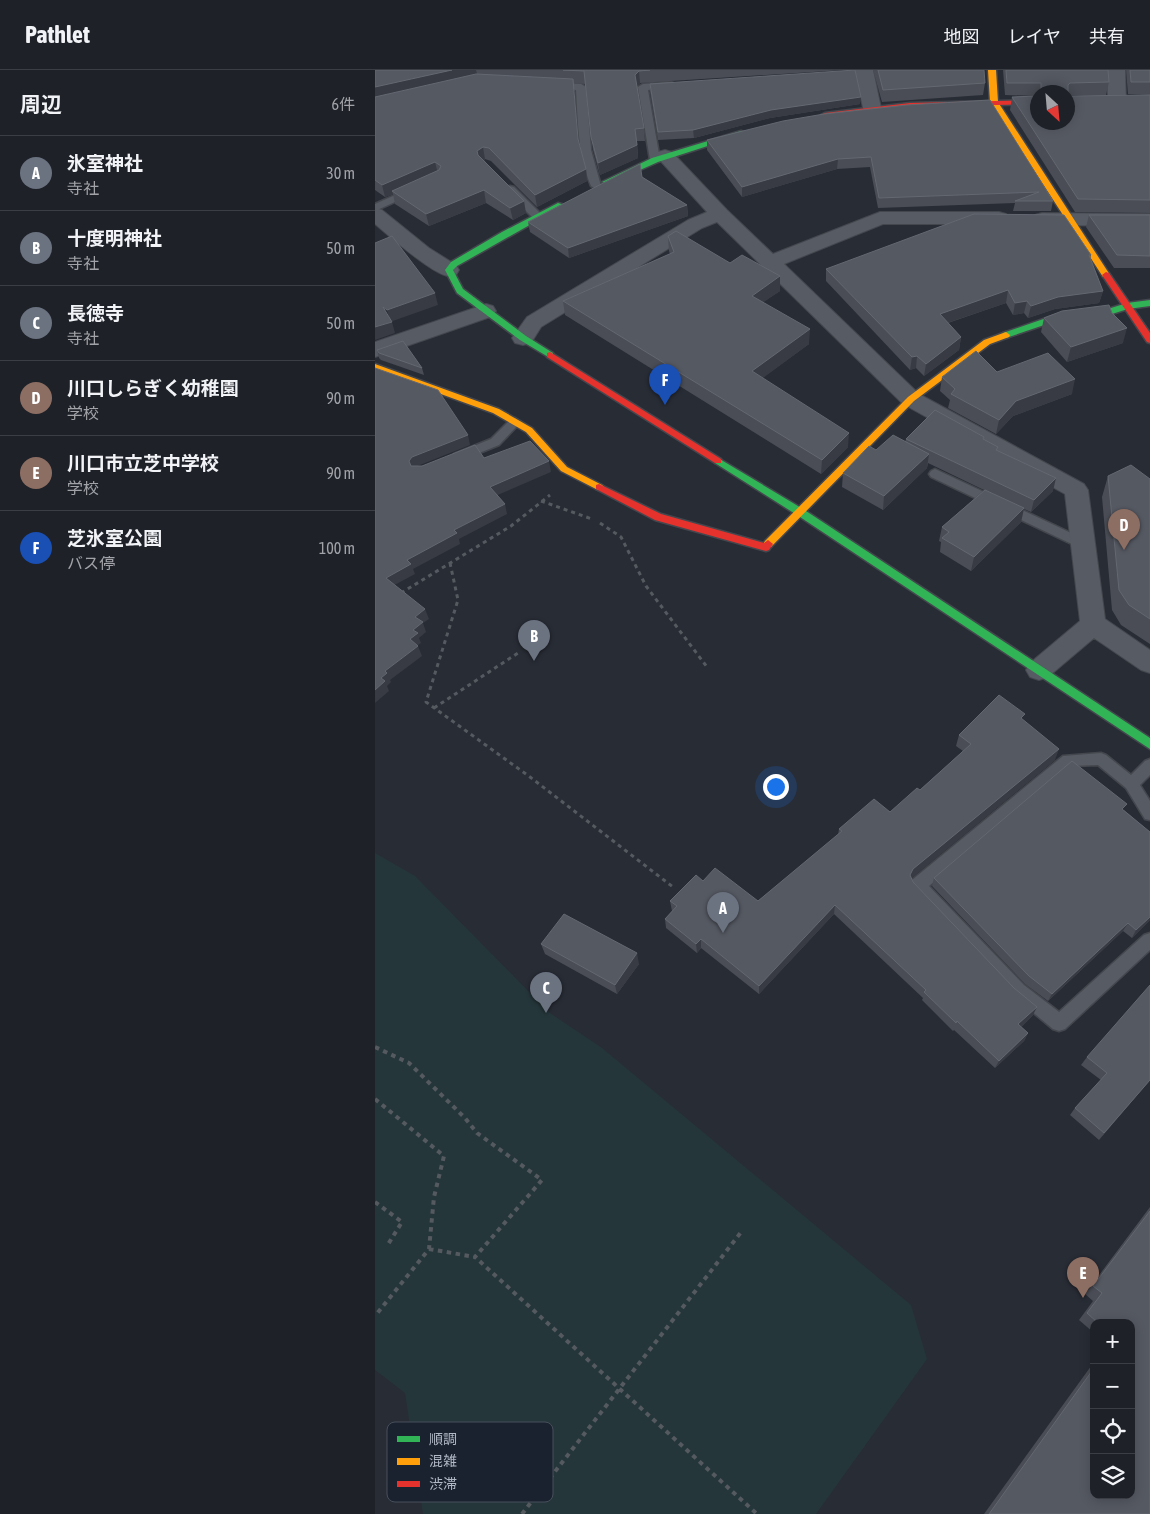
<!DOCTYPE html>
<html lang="ja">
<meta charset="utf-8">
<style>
body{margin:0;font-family:"Asap Condensed","Noto Sans JP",sans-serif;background:#2b2e34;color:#f1f3f6}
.controls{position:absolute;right:15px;bottom:15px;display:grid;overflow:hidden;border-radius:10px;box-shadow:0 2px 12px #0003}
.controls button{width:45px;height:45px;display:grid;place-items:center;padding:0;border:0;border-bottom:1px solid #3c3e45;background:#1e2128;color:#f1f3f6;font:25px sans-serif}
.compass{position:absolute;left:655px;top:15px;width:45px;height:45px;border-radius:50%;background:#1e2128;box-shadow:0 2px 12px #0003;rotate:154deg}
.you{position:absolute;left:400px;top:716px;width:18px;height:18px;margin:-12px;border:4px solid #fff;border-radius:50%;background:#1a73e8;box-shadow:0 0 0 8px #1a73e833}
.badge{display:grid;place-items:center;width:32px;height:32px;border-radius:50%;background:#818793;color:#fff;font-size:16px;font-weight:700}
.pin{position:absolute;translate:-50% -41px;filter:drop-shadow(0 1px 2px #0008)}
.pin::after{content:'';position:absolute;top:26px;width:18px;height:15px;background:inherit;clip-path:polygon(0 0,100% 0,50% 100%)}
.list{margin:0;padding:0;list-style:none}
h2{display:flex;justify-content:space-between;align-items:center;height:65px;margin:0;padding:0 20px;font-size:21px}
h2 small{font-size:16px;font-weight:400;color:#a1a3a8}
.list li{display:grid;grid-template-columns:32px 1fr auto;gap:15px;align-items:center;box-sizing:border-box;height:75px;padding:0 20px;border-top:1px solid #3c3e45}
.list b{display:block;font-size:19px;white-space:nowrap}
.list p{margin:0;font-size:16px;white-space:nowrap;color:#a1a3a8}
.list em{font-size:16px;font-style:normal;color:#a1a3a8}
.icon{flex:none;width:28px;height:28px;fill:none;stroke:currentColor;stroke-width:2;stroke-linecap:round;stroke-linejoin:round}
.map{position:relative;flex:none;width:775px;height:1444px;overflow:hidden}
header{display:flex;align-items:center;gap:30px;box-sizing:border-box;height:70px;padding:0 25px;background:#1e2128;border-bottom:1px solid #3c3e45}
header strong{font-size:24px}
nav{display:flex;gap:28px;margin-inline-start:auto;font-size:18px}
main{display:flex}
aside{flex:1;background:#1e2128}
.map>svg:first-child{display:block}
.green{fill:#25363a}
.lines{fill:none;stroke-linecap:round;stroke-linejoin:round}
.lane-casing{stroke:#44474e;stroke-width:3}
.street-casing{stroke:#44474e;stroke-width:2}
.fast-casing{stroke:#44474e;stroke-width:3}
.slow-casing{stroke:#44474e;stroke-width:3}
.jam-casing{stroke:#44474e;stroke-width:3}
.path-far1{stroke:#555a60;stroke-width:3;stroke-dasharray:4 4;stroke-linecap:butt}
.path{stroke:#555a60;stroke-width:4;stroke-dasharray:4.5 4.5;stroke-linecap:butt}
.lane{fill:#575b63;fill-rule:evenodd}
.street{fill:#575b63;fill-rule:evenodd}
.fast{fill:#30b455;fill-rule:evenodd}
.slow{fill:#ff9f0a;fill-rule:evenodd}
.jam{fill:#e5322d;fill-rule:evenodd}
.wall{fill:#4a4d55}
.shaded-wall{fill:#383b43}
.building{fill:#555962;stroke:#636871}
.key{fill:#1b222f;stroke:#484f5c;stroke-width:1}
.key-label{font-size:14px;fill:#b1b8c6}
</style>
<header>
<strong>Pathlet</strong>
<nav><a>地図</a><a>レイヤ</a><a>共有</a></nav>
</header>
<main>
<aside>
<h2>周辺<small>6件</small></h2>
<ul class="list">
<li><span class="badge" style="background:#6b7280">A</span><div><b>氷室神社</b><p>寺社</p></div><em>30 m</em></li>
<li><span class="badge" style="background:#6b7280">B</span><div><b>十度明神社</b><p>寺社</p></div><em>50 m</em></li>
<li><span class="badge" style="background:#6b7280">C</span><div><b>長徳寺</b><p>寺社</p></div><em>50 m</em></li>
<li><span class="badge" style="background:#8d6e63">D</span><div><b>川口しらぎく幼稚園</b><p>学校</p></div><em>90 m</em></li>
<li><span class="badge" style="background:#8d6e63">E</span><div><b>川口市立芝中学校</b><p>学校</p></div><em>90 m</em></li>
<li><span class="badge" style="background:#1a4fb4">F</span><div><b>芝氷室公園</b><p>バス停</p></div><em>100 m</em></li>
</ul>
</aside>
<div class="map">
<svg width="775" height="1444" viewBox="0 0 775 1444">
<rect width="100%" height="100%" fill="#282c35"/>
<path class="green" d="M0,783l40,23 135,137 52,35 309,257 16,54 -111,155h-393l-18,-121 -30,-23z"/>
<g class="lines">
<defs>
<path id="lane" d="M179,12l27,2 5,3 5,63 10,36 -1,2 -4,1 -5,-3c-13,-31 -13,-63 -15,-96l-25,-3v-4z
M295,12l3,1v4l-25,3 12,70 -5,3 -5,-3 -12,-73 5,-3z
M135,116l4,1 28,28 1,2 -1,2h-8l-28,-28 -1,-2 1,-2z
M38,117l5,3 -1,2 -42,19v-7z
M140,348l6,4 -22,23 -37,15h-8l-2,-3 2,-3 37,-15 20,-20z
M560,399l153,72 2,3 -2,3h-10l-147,-70 -2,-3 2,-3z
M726,683l5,2 25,20 14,-14 5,-2v16l-10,10 10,16v19l-5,-1 -19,-31 -28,-23 -27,1 -142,120 95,99 35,27 85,-77 6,-2v17l-85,79 -6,2 -6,-2 -41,-34 -100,-105 -2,-5 2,-5 151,-124z"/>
<path id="street" d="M480,0h18l8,38 -3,4 -6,1 -6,-1 -3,-4z
M732,0h18l1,31 -3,4 -6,1 -6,-1 -3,-4z
M290,80l7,2 55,58 46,44 107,-42h119l7,2 3,4 -3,4 -7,2h-116l-99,40 135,130 165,90 4,6 17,129 45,31v23l-9,-3 -47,-32 -46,39 -9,3 -9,-3 -4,-7 4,-7 50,-42 -15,-127 -162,-90 -186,-182 -15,6 -161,99 -10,16 -8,2 -8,-2 -3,-5 15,-21 161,-97 19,-8 -51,-56 2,-4z
M0,138l7,2 47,38 27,17 3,5 -3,5c-1,0 -6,1 -7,1 -15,0 -61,-41 -74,-52z
M667,143l108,1v12l-108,-1 -7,-2 -3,-4 3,-4z
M111,234l7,2 3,5 -3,5 -118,41v-15z"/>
<path id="fast" d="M366,61l7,2 -90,29 -49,22 -7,-2 50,-24z
M183,133l7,2 -108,61 -4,4 10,19 63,47 27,17v4l-3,1 -30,-18 -63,-47 -12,-23 6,-8 51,-30z
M775,230v6l-22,3 -16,5 -56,7 -50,17 -4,-3 1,-2 52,-18 56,-7 16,-5z
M343,388l85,51 347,229v11l-353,-234 -82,-52v-4z"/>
<path id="slow" d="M613,0h8l2,32 112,173 -1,2h-6l-113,-175z
M631,262l4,3 -1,2 -19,7 -76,57 -143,146h-6l-2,-3 2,-3 143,-144 76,-57z
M0,294l124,45 33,19 35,39 35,18 2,2 -5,3 -3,-1 -35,-18 -35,-39 -33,-19 -118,-43z"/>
<path id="jam" d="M662,30v4l-127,3 -85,10 -4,-2 4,-2 85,-10z
M731,202l3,1 41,60v10l-3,-1 -45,-67z
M175,282l171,107v4h-6l-168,-106v-4z
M224,414l62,30 103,29 4,-3 5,4 -4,6 -3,1 -111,-31 -59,-31v-4z"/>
</defs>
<use href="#lane" class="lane-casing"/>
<use href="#street" class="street-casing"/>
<use href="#fast" class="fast-casing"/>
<use href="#slow" class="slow-casing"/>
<use href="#jam" class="jam-casing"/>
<path class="path-far1" d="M166,431l51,18
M225,453l21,14 25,49 61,81
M75,493l8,37 -32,102 104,75 143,110
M26,523l110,-67 39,-31
M59,638l87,-57"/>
<path class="path" d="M0,977l34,16 56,55 12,15 65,47 -67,77 282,257
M0,1029l69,57 -10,41 -5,52 -54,67
M0,1132l27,20 -15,24
M54,1179l46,8
M147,1444l220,-283"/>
<use href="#lane" class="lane"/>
<use href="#street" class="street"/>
<use href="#fast" class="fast"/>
<use href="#slow" class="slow"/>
<use href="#jam" class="jam"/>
</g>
<path class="wall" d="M0,0h469l-204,13 -3,3 7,42 1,13h-8l1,17 -38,17 -7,-25 -8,-66 -12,-1 5,59 8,27 1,12 -50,26 -46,-46 -6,-2 -1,1 42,53 -13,7 -27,-17 -57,23 -34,-22 -2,-10 -8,3 -10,-7z
M498,0h111l1,13 -2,12 -101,7z
M628,0h105l1,12 -3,13h-38l2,1 80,-1v118l-75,-1 -65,-102 2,-13 25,-1 30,-4h-30v4l-32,-1z
M751,0h24v25l-22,-1z
M275,14l210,20 -90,14 -76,20 -36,2 -8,-48z
M532,35l146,96 -2,10h-38l2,-8 -137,5 -8,-41 -33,2 -95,28 -35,-47v-10z
M267,107l45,28 1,11 -119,42 -39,-26 -2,-10z
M714,145h61v53h-36l-28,-41z
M293,166l62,27 50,13v15l-17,11 46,42 -47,34 86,69 -27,27 -256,-159 -2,-14 107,-47 -1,-3z
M716,185l-1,4 13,32 -4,12 -44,6 -27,9 -4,-5 -11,2 -7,-12 -58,20 13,14 -2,13 -35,26 -8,-8 -6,2 -84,-89v-12z
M669,248l79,25 -56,19 -26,-30z
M2,280l45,18 2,7 -43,-15 -2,-2z
M622,302l75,22 -59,22 -17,18 -48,-26 2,-8 -10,-9 2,-14z
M609,367v3l14,11 55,40 -22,21 -7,-3 -3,13 -50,49 -31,-19 1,-10 -2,-1 3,-14 42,-37 -56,-27 -1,5 -44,42 -41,-23 1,-14 33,-23 29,-8 1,-3z
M733,406l42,3v165l-29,-19 -9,-15 -10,-113z
M648,650l32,40 -144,118 2,4 120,133 -12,12 7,6 -4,8 -29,27 -41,-38 -1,1 -31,-31 1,-2 -89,-84 -75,80 -58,-46 -4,5 -31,-25 -1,-9 7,-8 -2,-10 33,-20 55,20 80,-66 1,-6 51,-17 30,-22 43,-39 -7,-5 3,-11z
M749,740l26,22v88l-18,18 -9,-7 -75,70 -23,-17 -93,-98 2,-8z
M166,874l98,20 -22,30 -72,-40z
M712,987l63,23 -51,60 -29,-25 5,-7 26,-28 -20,-15z
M775,1137v307h-166l110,-152v133l37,-172h-37v10l-15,-13 14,-19 -8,-7z"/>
<path class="shaded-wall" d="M77,0h24l2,7 -103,23v-13z
M264,1l1,12 -4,4 -1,-12z
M486,27l-1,7 -90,14 -76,20 -1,-8 78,-20z
M262,75l1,13 -38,17 -2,-12z
M108,77l2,12 -6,4 -2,-12z
M463,89l-1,10 -95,28v-10z
M60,92l3,12 -46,17 1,3 -8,3 -3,-12z
M211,99l1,12 -50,26 -2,-12z
M109,120l2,13 -57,23 -3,-12z
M149,131l2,12 -13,7 -3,-12z
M312,135l1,11 -119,42 -1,-10z
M405,206v15l-28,19v-14z
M633,220l-2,13 -68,23 2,-12z
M728,221l-4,12 -44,6 -27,9 3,-12 27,-9z
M60,223l3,12 -48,17 -3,-12z
M652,231l-3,12 -11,2 2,-12z
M17,252l3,11 -20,7v-13z
M752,258l-4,15 -56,19 4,-15z
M435,259l-1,15 -57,42v-15z
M586,267l-2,13 -35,26 2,-12z
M542,286l-1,12 -6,2 2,-13z
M700,309l-3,15 -59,22 -17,18 3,-14 17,-19z
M474,363l-1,14 -27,27 1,-14z
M93,365l2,10 -55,22 -3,4 -3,-10 3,-4z
M554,384l-2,14 -44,42 1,-14z
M174,391l2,11 -58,25 -3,-10z
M681,408l-3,13 -22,21 3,-12z
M130,434l2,10 -48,25 1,5 -47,25 2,5 -26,14 -3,-10 21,-18 47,-30z
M649,438l-3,14 -50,49 3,-14z
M50,539l4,10 -6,4 3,9 -7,6 2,5 -8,6 -3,-10 5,-22z
M43,576l4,10 -32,24 1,2 -4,4 2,5 -14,12v-13l6,-12 4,-7z
M684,679l-4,11 -144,119 -1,-4 3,-6z
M460,835l-1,9 -75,80v-8z
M775,847v3l-18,18 4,-8z
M753,853l-5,8 -75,70 4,-7z
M326,869v9l-4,5 -1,-9z
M262,883l2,11 -22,30 -2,-9z
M662,937l-4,8 -18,18 3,-9z
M653,963l-4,8 -29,27 4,-7z"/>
<path class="building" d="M0,0h77l-77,17z
M188,0h87l-11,1 -4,4 9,53 -9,1 2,16 -39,18 -7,-26 -7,-66z
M480,0l6,27 -90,13 -78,20 -35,2 -8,-48z
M503,0h106l1,13 -102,7z
M631,0h102l1,12 -39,1 -2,2v10l2,1 80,-1v105l-72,-1 -66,-102 25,-1v26h30v-30h-26v-9h-34z
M755,0h20v12h-19z
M101,4l97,5 5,60 8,30 -51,26 -46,-47 -6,-1 -6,4 1,4 46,46 -14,7 -26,-18 -58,24 -34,-23 47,-21 2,-4 -6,-4 -53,23 -7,-5v-83z
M615,30l63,101h-38l24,-9 -160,6 -8,-41 -33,2 -96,28 -35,-47 76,-19 41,-7 83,-9z
M265,94l2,13 45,28 -119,43 -40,-26z
M599,144l90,1 27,40h-2l14,36 -45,6 -27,9 -4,-5 -12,2 -7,-13 -68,24 21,23 -35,27 -9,-8 -5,1 -86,-88z
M714,145h61v41l-33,-1z
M301,161l54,32 12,-8 38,21 -28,20 58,33 -58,42 97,62 -27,27 -259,-159 111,-49 -6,-16z
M17,166l43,57 -48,17 -4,-3 9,15 -17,5v-84z
M734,235l3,8 15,15 -56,19 -27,-29 18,-7z
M28,271l19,27 -43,-15 -2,-3z
M601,281l21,21 51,-19 27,26 -59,22 -17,19 -48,-26 4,-5 -13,-12z
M0,298l63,22 30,45 -56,22 -3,4 2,5h11l53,-21 9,13 46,-17 19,20 -59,26 15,17 -51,26 3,3 -50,27 4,4 -25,14 39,31 -10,8 8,5 -10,8 5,3 -8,6 8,7 -33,25 2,2 -6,5 4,3 -10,9z
M560,340l49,27 -1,2 15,8 -2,3 60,28 -22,22 -128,-61z
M518,365l36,19 -45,42 -41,-23 26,-27 7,4z
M756,395l19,14v140l-21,-14 -10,-15 -11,-114z
M610,420l39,18 -50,49 -32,-19 7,-6 -7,-5z
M624,625l26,19 -4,4 38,31 -146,120 -3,6 3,7 101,106 23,19 -19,17 10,9 -29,28 -42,-40 -1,2 -32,-31 2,-2 -91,-85 -76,81 -58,-47 -5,5 -31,-25 12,-13 -7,-5 26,-26 7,6 12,-13 43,33 84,-70 -3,-2 35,-30 16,13 27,-24 3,2 51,-46 -12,-9z
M697,691l55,43 -5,5 28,23v85l-14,13 -8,-7 -76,71 -23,-18 -95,-98z
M189,844l73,39 -22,32 -74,-41z
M775,915v95l-46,53 -29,-25 32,-35 -20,-16z
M775,1141v303h-161l105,-146v127h37v-172h-33l-11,-10 15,-20 -9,-7z"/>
<rect x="12" y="1352" width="166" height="80" rx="8" class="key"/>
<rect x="22" y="1366" width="23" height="6" fill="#30b455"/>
<rect x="22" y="1388" width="23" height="7" fill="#ff9f0a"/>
<rect x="22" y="1411" width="23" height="6" fill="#e5322d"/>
<g class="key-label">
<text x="54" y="1374">順調</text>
<text x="54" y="1396">混雑</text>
<text x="54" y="1419">渋滞</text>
</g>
</svg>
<div class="controls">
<button>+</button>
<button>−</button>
<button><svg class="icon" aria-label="locate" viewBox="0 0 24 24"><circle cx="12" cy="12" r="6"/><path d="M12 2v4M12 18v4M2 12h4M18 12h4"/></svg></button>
<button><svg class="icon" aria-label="layers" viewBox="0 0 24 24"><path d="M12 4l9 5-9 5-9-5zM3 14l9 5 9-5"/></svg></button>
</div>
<svg class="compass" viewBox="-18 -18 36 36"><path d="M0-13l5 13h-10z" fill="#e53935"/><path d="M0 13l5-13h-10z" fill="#a1a3a8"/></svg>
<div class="you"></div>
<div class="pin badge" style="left:348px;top:863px;background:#6b7280">A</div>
<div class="pin badge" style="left:159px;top:591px;background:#6b7280">B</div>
<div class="pin badge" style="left:171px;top:943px;background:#6b7280">C</div>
<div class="pin badge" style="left:749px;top:480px;background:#8d6e63">D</div>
<div class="pin badge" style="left:708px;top:1228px;background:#8d6e63">E</div>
<div class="pin badge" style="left:290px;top:335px;background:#1a4fb4">F</div>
</div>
</main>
